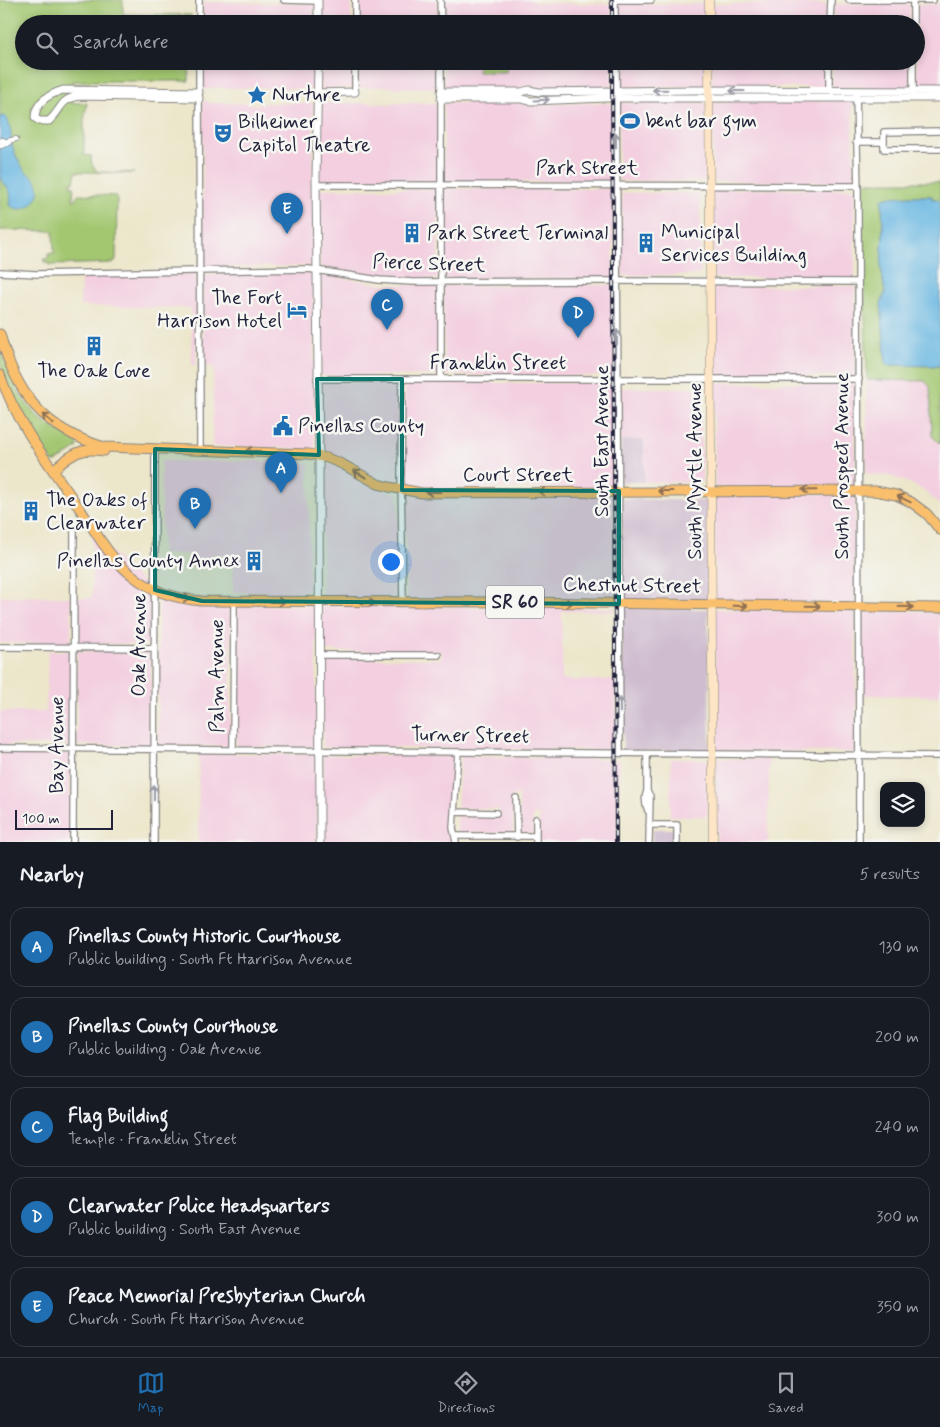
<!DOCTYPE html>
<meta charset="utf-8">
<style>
body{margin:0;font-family:Mynerve,sans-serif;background:#20242c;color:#f1f3f6}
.controls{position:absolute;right:15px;bottom:15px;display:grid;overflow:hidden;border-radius:10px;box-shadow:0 2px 8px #0003}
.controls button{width:45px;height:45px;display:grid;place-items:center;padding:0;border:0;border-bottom:1px solid #363941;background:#171b24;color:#f1f3f6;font:25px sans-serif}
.scale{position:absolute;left:15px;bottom:12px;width:98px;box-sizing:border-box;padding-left:5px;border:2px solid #22223b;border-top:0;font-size:14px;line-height:18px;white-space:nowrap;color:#22223b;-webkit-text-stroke:4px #f6f6f2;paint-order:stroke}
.you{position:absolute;left:390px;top:561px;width:18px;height:18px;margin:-12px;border:4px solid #fff;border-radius:50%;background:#1a73e8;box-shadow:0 0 0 8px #1a73e833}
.badge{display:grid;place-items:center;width:32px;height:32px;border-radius:50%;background:#1f6fb2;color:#fff;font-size:16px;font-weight:700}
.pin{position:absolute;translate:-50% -41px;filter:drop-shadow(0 1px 2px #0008)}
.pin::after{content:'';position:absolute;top:26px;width:18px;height:15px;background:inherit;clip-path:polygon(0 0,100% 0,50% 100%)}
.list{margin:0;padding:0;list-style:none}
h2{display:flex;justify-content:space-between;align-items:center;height:65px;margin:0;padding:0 20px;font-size:21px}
h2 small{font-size:16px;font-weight:400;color:#9ea1a6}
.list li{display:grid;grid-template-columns:32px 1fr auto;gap:15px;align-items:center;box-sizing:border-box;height:80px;margin:0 10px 10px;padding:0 10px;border:1px solid #363941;border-radius:15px}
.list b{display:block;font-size:19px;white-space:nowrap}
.list p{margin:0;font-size:16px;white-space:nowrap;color:#9ea1a6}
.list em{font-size:16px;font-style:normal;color:#9ea1a6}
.icon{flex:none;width:28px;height:28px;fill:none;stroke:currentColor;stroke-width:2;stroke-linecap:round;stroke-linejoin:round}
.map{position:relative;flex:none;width:940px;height:842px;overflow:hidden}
.search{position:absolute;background:#171b24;box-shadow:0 2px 8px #0003;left:15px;right:15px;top:15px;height:55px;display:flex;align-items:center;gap:12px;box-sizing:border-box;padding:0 18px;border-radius:28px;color:#9ea1a6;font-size:19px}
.sheet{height:515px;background:#171b24}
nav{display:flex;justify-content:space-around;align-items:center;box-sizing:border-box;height:70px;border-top:1px solid #363941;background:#171b24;font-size:14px;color:#9ea1a6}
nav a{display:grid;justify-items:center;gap:2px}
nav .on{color:#1f6fb2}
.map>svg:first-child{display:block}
.built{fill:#f3cfe0}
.industrial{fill:#cfbdcf}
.green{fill:#a3c771;stroke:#627456}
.water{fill:#66b6e1;stroke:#446c8e}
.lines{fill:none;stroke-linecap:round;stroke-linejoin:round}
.pedestrian-casing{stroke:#878482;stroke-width:6}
.minor-casing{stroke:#878482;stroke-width:8}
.tertiary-casing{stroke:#878482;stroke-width:9}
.secondary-casing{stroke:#878482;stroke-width:9}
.primary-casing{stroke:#878482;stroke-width:11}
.pedestrian{stroke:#fff;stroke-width:4.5}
.minor{stroke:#fff;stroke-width:5.5}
.tertiary{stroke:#fff;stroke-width:7}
.secondary{stroke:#fde5c5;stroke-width:8}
.primary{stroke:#f9bf6d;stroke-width:9}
.rail-casing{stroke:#22223b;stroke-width:4}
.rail{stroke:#f6f6f2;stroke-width:2;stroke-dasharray:5.5;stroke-linecap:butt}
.oneway{stroke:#9c9ca7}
.oneway2{stroke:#8e7054}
.marked{fill:#0f766e;fill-opacity:0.2;stroke:#0f766e;stroke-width:4;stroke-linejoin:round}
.labels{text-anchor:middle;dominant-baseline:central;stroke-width:5;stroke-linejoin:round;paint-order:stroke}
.shield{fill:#f6f6f2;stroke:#626272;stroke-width:1}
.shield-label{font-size:19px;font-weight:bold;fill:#22223b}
.poi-label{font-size:20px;fill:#22223b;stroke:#f6f6f2;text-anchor:start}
.street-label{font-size:20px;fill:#22223b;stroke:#f6f6f2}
</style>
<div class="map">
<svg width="940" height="842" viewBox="0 0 940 842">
<rect width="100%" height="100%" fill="#f6f6f2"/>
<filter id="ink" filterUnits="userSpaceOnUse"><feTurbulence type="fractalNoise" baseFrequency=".02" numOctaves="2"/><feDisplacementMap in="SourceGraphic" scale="10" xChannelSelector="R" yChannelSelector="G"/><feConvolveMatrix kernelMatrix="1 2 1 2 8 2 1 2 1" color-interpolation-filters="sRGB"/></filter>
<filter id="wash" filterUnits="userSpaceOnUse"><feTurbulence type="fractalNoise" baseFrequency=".0096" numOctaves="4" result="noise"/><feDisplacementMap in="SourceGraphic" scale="20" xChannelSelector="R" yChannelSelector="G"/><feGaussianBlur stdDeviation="1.12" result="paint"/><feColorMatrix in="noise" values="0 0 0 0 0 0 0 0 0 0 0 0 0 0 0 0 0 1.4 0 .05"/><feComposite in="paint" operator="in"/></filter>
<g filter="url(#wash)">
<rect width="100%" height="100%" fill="#ece6ca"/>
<path class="built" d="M321,0h30v24h-30z
M358,0h79v24h-79z
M444,0h85l9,3 74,1v20h-168z
M203,2l111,2v20h-111z
M619,4h86v20h-86z
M712,4h115v20h-115z
M834,4h76v20h-76z
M917,4h23v83h-23z
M203,61h112l-1,28 -46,-1 -12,-1 -9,1h-36l-8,2z
M321,61h31v27l-31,1z
M358,61h79v27h-42l-12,-2 -24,2z
M444,61h168v26l-72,1 -11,-2 -9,2h-76z
M619,61h87v25l-87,1z
M712,61h114l-1,26h-113z
M833,61h77v26h-78z
M203,100l8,3h36l10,2 11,-2h45v163l-110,1z
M757,101h95l2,81 -141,-1v-78z
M320,103h55l12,1 6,-1h44l1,79h-118z
M444,103h77l10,1 81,-1 1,78 -169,1z
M619,103h87v78h-87z
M320,189h118v90l-59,-3 -59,-9z
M444,189h169v89l-169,1z
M713,189h141l1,89h-141z
M622,193h74l4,3 1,76 -3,3h-76z
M196,274v91h-4l-1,-57 -111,-2 1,-30z
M203,274h110l2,177 -27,-3 -76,-2 2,-79 -11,-1z
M320,274l59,10 59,2v89l-117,1z
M606,285h7l1,89h-2v2l-168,-1v-89z
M714,286h141v90l-141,-1z
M867,380h58l5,7 2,49 8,8v61l-16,-14 -12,-7 -23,-8 -23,-2z
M321,383h78l-1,103 -18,-6 -58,-28z
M405,383h207v104l-190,2 -17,-2z
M714,383h141v104h-140z
M621,388h80l1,94h-58v-42h-23z
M322,460l66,31 10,3 2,105h-78z
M163,461h127l19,2v127l-5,4 -71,-2v-33h-9l-1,-5h-11v6h-18v-6h-32l-1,-91z
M855,494v109l-140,-2v-106z
M405,495l17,1 191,-1 2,105 -209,-1z
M92,533l60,59 -1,52h-74l1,-46h14z
M159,595l72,10 -1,141 -72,-1z
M0,596l71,1v47l-71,-1z
M237,605l79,1v141l-79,-1z
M322,606l293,2v3h-53v69h54v70l-293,-3 -1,-89 119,1 1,-7 -120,-1z
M715,609l140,2 1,141 -140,-1z
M862,611h78v85l-77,-1z
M48,651h23l-1,94h-70v-33h46z
M77,651l74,1v93h-74z
M0,752l70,1v89h-70z
M199,753l117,2 1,87h-119z
M323,755l132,1 -6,72 4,14h-130z
M461,756l159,4 -3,82h-78v-27h-6v18h-13l-1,-38h-6v38h-56v-17h43l-1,-7 -42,-1z
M671,759h36v57h-37z
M716,759h53l-1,83h-51z"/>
<path class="industrial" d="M621,440h23v42h-23z
M622,499l86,2v100l-86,-1z
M622,608l86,1 2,142 -87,-1z
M652,829h21v13h-21z"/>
<path class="green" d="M0,0h123v14l68,1v9h-167v37h165v20h-117v3h17v3h-17l4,6 -5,1v9h16l-3,18v34l7,1 1,9 6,7 36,1 -58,-1 -2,10h-3v4h3l-1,14h2l3,-6 39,2 -1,63 -2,4 -65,2v-2h-4l-2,-4h5v-5l6,-1 -1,-22 -53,-1z
M478,61h29l-1,11h-28z
M861,182h79v20l-3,-3h-5l-1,-3h-20l-29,3 1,33 -2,35 4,26 -4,11 5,61 54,1v78l-8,-8 -2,-49 -5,-6 -58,-1z
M0,348c10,29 21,56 46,75 9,7 24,13 32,21l-1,4 -21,14h-3l-21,-31 -17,-32 -15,-35z"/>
<path class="water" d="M4,116l2,1c8,13 3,20 7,31 2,7 8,18 13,24 3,3 7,4 9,7 8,10 1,26 -10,29 -6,2 -10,1 -15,-3 3,-21 -7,-16 -10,-32 0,-15 0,-40 0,-56z
M911,196h21v3h5l3,3v164l-54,-1 -5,-61 4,-11 -4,-26 2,-35 -1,-33 4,-2z"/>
</g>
<g filter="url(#ink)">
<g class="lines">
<defs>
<path id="pedestrian" d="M0,141l3,-1 1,2 12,-3
M0,146l9,-3"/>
<path id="minor" d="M284,0l34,1
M355,0v24
M440,0l1,24
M613,0h38
M615,0v24
M849,0h84
M913,0v24
M199,24v-24
M830,24l1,-24
M199,61l1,388
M355,61v31
M441,61v318
M616,61l4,692
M913,61v32
M829,91v-30
M856,91l2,103 1,648
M940,131l-56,1v17h56
M856,142h28
M316,185l542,1
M0,272l36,2 273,-5 70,11 34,2 194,-1 251,1
M317,379h542
M402,379l-1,99 2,125
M0,647l155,1
M319,655h119
M0,748l940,8
M233,750l1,-149
M647,754v37c-3,7 -2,13 1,20
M647,791l3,5 -1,46
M516,798l1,39
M454,812l42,1
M649,825h28v17
M455,836h81
M73,842l1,-318
M154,842l1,-393
M456,842l-3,-14 5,-76
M536,842v-23"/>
<path id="tertiary" d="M318,0v24
M318,61l-2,119 3,284 1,378
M199,92l-136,-2c-13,4 -28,12 -28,28l4,3h10c13,-11 10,-22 30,-25l120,2
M441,92h80l8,-2 10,2 155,-2 246,1
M317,93l38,-1
M441,99h80l10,2 75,-3h334"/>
<path id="secondary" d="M709,0v24
M709,61l4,781"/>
<path id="primary" d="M0,334c16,60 44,96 105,113l204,7 18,4 15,6 36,20 11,3 33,6 453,-2 21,4 15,7 16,12 13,16
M0,375c17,49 51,92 80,134 16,23 29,49 52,66 20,17 45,24 70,26l320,1 418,6
M53,470c18,-15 26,-23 51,-19"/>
</defs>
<use href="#pedestrian" class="pedestrian-casing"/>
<use href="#minor" class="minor-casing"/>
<use href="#tertiary" class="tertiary-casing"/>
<use href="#secondary" class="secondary-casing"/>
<use href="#primary" class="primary-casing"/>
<use href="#pedestrian" class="pedestrian"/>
<use href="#minor" class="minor"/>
<use href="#tertiary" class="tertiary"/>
<use href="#secondary" class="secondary"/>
<use href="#primary" class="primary"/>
<defs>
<path id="rail" d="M612,0v24
M612,61l4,781"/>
</defs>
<use href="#rail" class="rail-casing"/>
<use href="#rail" class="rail"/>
</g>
<defs><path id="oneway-shaft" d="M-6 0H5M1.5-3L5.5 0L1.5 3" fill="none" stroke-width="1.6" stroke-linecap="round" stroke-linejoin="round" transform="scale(1.25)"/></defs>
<g class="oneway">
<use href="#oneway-shaft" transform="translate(660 90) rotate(179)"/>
<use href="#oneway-shaft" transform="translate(737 91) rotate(-180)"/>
<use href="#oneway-shaft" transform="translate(542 100) rotate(-4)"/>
<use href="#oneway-shaft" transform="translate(616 140) rotate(-90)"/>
<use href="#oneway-shaft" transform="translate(617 337) rotate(-90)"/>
<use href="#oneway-shaft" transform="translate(619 542) rotate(-90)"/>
<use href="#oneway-shaft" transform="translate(620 705) rotate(-90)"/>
<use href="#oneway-shaft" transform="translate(154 793) rotate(-90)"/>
</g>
<g class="oneway2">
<use href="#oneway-shaft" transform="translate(48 419) rotate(-140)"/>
<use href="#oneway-shaft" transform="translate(253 451) rotate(-178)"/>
<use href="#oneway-shaft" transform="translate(360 474) rotate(-149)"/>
<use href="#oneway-shaft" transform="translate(809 490) rotate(-179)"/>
<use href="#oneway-shaft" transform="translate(665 491) rotate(180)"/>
<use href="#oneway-shaft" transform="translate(433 492) rotate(180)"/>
<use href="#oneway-shaft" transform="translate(546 492) rotate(180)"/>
<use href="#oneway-shaft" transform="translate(904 499) rotate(-154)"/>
<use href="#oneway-shaft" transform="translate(183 598) rotate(12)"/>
<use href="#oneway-shaft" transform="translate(277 602) rotate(1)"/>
<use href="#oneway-shaft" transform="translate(368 603)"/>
<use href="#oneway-shaft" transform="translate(565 603) rotate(1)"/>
<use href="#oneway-shaft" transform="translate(740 606) rotate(1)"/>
<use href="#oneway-shaft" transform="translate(813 606) rotate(1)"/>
<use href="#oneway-shaft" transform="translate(906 607) rotate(1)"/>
</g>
</g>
<path class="marked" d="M317,379h85v111l217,1v113l-417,-3 -47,-11v-141l164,6z"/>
<defs>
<symbol id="sight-bare" viewBox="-9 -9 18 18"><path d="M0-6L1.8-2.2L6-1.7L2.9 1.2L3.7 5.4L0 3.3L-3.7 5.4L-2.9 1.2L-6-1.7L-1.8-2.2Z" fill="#1f6fb2" stroke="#f6f6f2" stroke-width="2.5" paint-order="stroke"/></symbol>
<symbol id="stadium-bare" viewBox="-9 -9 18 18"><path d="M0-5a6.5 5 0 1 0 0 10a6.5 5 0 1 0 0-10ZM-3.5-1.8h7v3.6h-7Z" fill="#1f6fb2" stroke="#f6f6f2" stroke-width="2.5" paint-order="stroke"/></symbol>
<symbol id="theatre-bare" viewBox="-9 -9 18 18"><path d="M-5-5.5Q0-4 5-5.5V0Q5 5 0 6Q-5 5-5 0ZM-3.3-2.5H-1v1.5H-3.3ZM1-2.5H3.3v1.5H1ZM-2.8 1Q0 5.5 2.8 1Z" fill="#1f6fb2" stroke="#f6f6f2" stroke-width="2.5" paint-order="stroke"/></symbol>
<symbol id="building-bare" viewBox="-9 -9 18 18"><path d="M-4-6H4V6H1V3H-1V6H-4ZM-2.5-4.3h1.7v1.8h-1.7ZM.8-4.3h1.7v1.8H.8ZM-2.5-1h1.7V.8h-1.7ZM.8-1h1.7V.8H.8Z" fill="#1f6fb2" stroke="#f6f6f2" stroke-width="2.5" paint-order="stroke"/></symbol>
<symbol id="hotel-bare" viewBox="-9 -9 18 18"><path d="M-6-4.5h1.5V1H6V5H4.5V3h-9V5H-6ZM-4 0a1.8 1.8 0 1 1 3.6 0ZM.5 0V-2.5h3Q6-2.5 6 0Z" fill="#1f6fb2" stroke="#f6f6f2" stroke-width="2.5" paint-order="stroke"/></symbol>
<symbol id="civic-bare" viewBox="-9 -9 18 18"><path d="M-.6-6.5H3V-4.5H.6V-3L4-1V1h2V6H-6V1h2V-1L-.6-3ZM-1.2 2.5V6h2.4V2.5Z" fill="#1f6fb2" stroke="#f6f6f2" stroke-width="2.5" paint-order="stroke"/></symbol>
</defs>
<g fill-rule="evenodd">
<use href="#sight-bare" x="243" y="81" width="28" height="28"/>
<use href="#stadium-bare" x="616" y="107" width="28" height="28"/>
<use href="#theatre-bare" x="209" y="119" width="28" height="28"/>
<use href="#building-bare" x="398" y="219" width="28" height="28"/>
<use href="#building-bare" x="632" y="229" width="28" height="28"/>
<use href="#hotel-bare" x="283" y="296" width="28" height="28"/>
<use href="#building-bare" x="80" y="332" width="28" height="28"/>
<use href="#civic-bare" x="269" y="412" width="28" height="28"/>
<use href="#building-bare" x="17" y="497" width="28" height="28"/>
<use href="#building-bare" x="240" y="547" width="28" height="28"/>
</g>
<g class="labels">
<rect class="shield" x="486" y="585.5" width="58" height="33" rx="4"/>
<g class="shield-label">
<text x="515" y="602">SR 60</text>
</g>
<g class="poi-label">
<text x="272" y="95">Nurture</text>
<text x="645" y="121">bent bar gym</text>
<text x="238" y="122">Bilheimer<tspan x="238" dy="23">Capitol Theatre</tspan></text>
<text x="661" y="232">Municipal<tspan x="661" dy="23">Services Building</tspan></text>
<text x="427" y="233">Park Street Terminal</text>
<text x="282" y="298" text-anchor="end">The Fort<tspan x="282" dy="23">Harrison Hotel</tspan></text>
<text x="94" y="371" text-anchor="middle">The Oak Cove</text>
<text x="298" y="426">Pinellas County</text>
<text x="46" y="500">The Oaks of<tspan x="46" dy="23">Clearwater</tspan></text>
<text x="239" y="561" text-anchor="end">Pinellas County Annex</text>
</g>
<g class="street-label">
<text x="587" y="168">Park Street</text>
<text transform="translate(429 264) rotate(2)">Pierce Street</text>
<text x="498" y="363">Franklin Street</text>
<text transform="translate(602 441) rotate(-90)">South East Avenue</text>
<text transform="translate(842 466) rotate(-90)">South Prospect Avenue</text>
<text transform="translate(695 471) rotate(-90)">South Myrtle Avenue</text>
<text x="518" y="475">Court Street</text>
<text transform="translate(632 586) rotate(1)">Chestnut Street</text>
<text transform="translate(139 645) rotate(-90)">Oak Avenue</text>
<text transform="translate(217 676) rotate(-90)">Palm Avenue</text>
<text transform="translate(470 736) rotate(1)">Turner Street</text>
<text transform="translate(57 745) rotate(-90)">Bay Avenue</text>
</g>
</g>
</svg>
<div class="controls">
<button><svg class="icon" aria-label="layers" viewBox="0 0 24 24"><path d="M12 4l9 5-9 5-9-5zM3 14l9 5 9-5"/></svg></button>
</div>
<div class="scale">100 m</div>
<div class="you"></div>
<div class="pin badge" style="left:281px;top:493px">A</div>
<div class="pin badge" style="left:195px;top:529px">B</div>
<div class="pin badge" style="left:387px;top:330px">C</div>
<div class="pin badge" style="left:578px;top:338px">D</div>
<div class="pin badge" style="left:287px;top:234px">E</div>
<div class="search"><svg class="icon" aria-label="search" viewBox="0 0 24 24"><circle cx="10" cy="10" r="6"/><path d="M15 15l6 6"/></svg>Search here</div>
</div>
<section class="sheet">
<h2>Nearby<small>5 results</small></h2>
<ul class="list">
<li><span class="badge">A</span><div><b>Pinellas County Historic Courthouse</b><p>Public building · South Ft Harrison Avenue</p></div><em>130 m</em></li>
<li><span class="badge">B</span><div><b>Pinellas County Courthouse</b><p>Public building · Oak Avenue</p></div><em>200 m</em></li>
<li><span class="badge">C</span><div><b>Flag Building</b><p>Temple · Franklin Street</p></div><em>240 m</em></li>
<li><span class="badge">D</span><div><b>Clearwater Police Headquarters</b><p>Public building · South East Avenue</p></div><em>300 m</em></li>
<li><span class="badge">E</span><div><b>Peace Memorial Presbyterian Church</b><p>Church · South Ft Harrison Avenue</p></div><em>350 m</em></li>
</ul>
</section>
<nav>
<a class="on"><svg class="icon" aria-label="map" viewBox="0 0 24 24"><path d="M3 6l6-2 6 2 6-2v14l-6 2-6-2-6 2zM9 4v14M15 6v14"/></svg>Map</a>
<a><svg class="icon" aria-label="directions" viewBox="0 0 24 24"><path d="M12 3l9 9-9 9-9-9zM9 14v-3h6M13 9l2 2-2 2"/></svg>Directions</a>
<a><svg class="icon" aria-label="saved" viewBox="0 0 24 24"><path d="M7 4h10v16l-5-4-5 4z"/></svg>Saved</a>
</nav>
